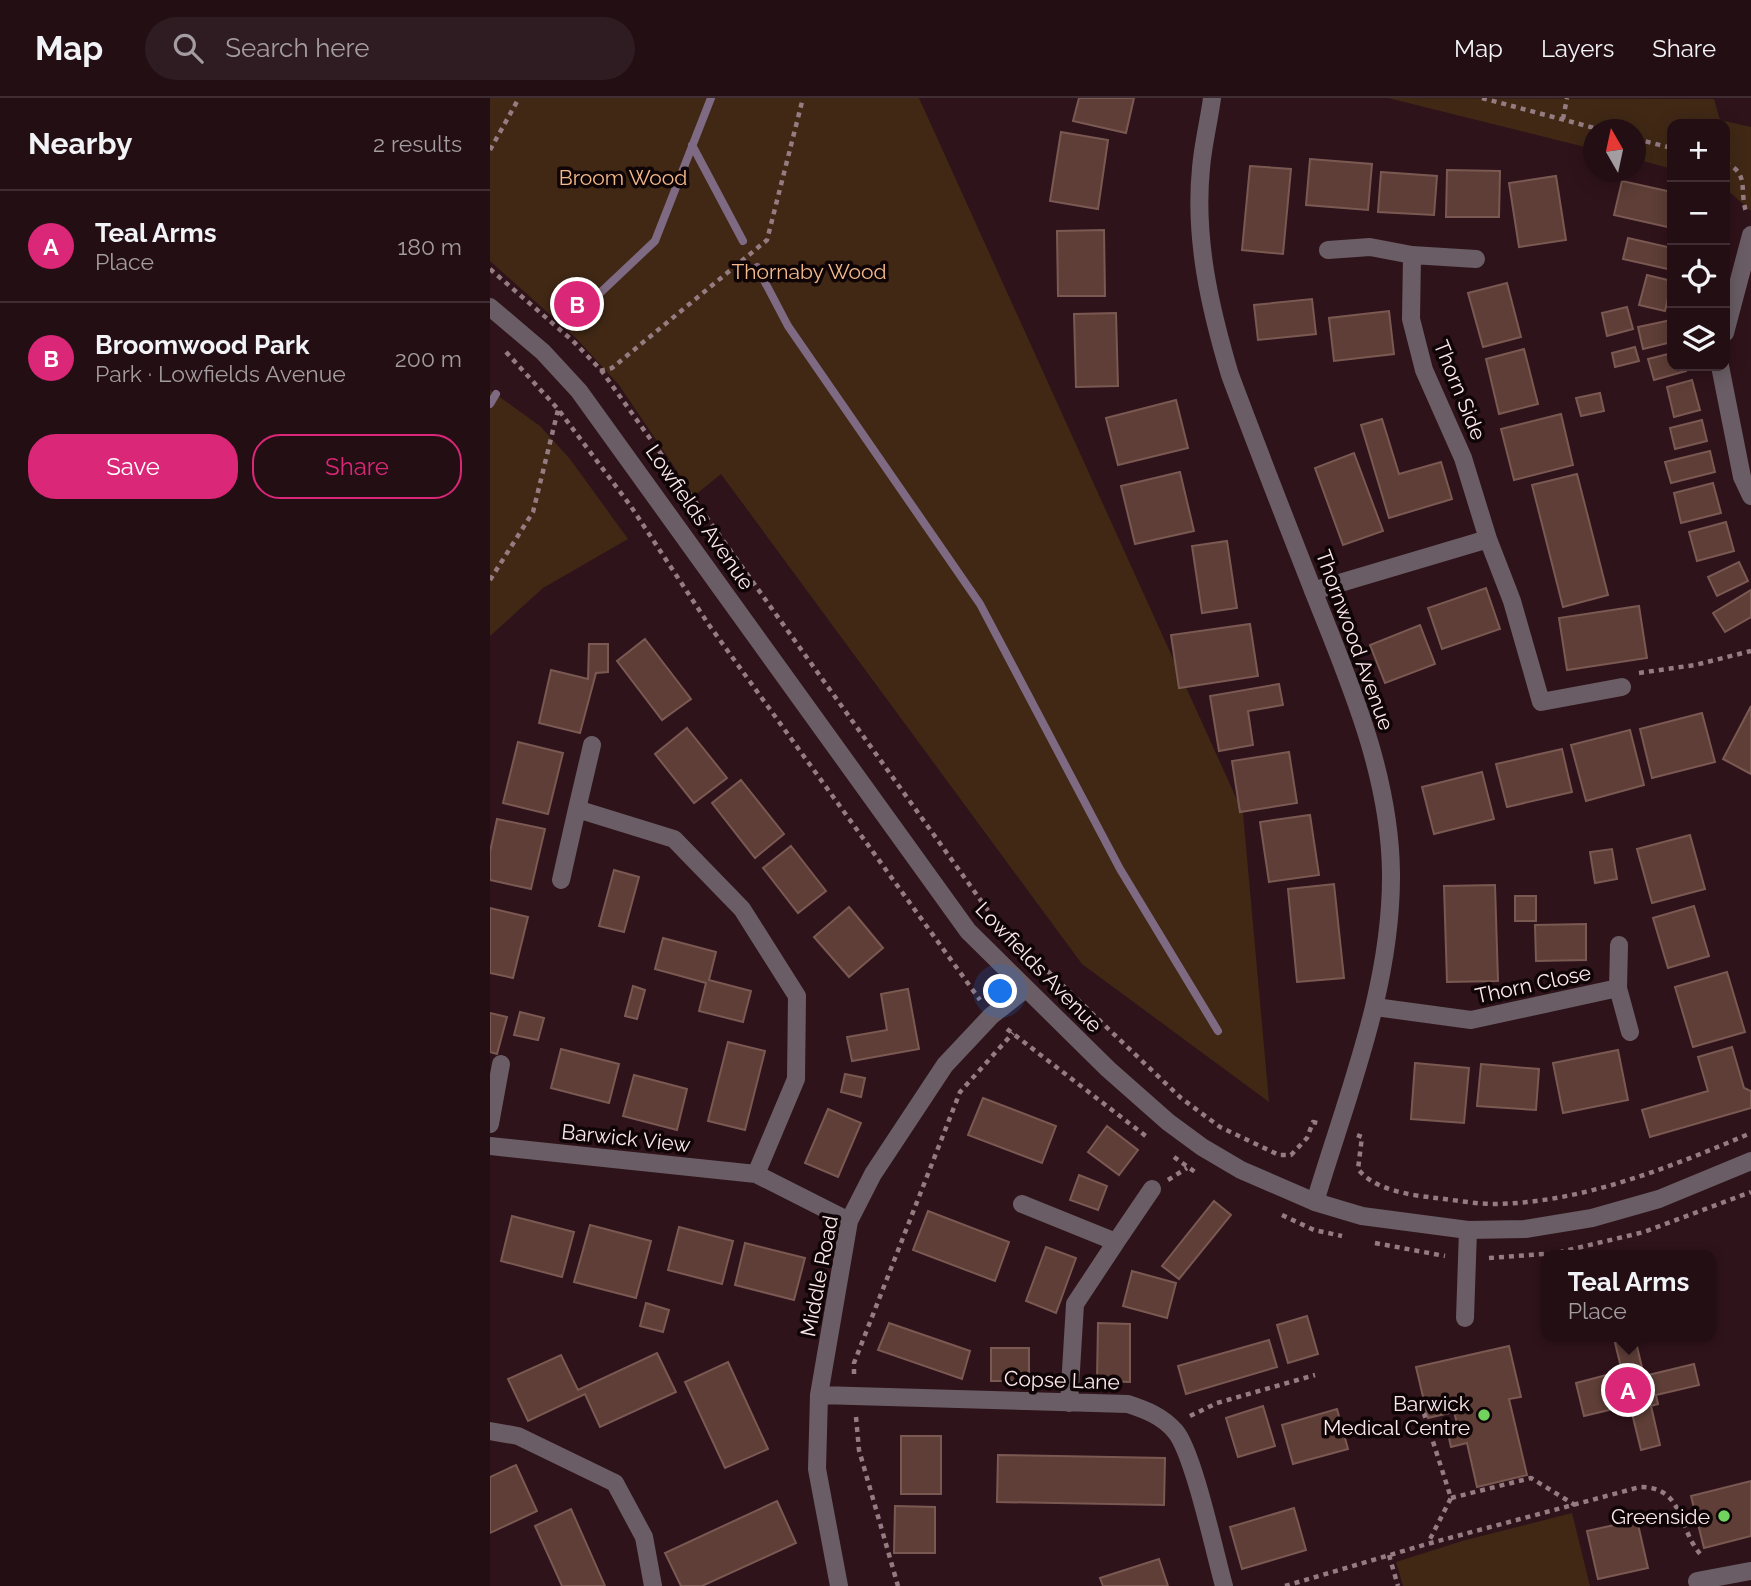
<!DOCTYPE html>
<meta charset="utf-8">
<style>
body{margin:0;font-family:Raleway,sans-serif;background:#2f1c22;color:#f1f3f6}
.controls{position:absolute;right:21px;top:21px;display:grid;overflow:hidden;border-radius:14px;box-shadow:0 4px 18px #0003}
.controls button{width:63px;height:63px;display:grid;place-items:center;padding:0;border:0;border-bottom:2px solid #402e34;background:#230e14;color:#f1f3f6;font:35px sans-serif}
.compass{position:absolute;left:1093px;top:21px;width:63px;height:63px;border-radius:50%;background:#230e14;box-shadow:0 4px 18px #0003;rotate:351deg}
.you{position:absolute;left:511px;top:894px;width:24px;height:24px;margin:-18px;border:5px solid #fff;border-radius:50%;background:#1a73e8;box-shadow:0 0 0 10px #1a73e833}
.badge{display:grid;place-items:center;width:46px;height:46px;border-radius:50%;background:#db2777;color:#fff;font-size:23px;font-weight:700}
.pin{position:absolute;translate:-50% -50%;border:4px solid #fff;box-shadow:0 2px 7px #0006}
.popup{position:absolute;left:1051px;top:1152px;width:175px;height:91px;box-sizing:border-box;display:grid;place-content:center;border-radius:14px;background:#230e14;filter:drop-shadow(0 2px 5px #0005);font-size:23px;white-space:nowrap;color:#a39ca0}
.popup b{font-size:26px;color:#f1f3f6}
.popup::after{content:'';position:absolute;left:50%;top:100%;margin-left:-14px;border:14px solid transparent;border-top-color:#230e14}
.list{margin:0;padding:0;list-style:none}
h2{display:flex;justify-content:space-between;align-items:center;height:91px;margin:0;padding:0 28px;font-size:30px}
h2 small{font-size:23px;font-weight:400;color:#a39ca0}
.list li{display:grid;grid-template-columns:46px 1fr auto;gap:21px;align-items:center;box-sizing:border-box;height:112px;padding:0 28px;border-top:2px solid #402e34}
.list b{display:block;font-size:26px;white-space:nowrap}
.list p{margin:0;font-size:23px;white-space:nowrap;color:#a39ca0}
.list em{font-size:23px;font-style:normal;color:#a39ca0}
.actions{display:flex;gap:14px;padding:21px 28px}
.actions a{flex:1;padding:16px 0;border:2px solid #db2777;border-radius:28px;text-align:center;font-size:24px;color:#db2777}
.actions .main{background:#db2777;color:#fff}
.icon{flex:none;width:38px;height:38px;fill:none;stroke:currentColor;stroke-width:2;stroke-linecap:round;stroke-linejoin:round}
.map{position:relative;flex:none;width:1261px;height:1488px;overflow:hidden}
header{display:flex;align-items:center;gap:42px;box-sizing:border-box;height:98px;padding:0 35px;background:#230e14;border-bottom:2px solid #402e34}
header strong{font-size:33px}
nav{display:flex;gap:38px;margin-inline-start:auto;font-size:24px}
.search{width:490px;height:63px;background:#2f1c22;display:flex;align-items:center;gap:18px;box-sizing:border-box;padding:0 24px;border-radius:38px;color:#a39ca0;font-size:26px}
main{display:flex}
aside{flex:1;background:#230e14}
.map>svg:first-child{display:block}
.green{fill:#402815}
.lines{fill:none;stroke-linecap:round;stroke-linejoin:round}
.stream{stroke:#7f6a83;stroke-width:8}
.building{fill:#5e3e37;stroke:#7a5952;stroke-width:2}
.path{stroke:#947c81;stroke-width:4.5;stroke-dasharray:5 5;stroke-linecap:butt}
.minor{stroke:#6a5d65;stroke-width:18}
.tertiary{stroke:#6a5d65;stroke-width:18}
.poi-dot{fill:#71d35e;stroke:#0f0406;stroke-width:2.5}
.labels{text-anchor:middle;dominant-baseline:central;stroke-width:7;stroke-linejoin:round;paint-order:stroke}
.park-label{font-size:21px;fill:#f4ba8b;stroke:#0f0406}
.street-label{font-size:21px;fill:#fce8eb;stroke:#0f0406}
.poi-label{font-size:21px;fill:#fce8eb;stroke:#0f0406;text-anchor:end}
</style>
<header>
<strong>Map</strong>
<div class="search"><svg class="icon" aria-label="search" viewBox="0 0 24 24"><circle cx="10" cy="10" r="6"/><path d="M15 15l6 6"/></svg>Search here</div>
<nav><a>Map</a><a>Layers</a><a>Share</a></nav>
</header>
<main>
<aside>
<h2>Nearby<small>2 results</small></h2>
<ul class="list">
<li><span class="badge">A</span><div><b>Teal Arms</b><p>Place</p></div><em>180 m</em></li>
<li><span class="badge">B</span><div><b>Broomwood Park</b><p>Park · Lowfields Avenue</p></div><em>200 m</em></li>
</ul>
<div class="actions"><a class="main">Save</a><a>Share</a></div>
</aside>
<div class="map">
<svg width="1261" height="1488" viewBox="0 0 1261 1488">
<rect width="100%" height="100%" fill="#2f131a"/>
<path class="green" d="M0,0h429l324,715 26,289 -187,-138 -361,-490 -27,22 -75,-111 -43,-47 -86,-77z
M898,0l326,1 6,21 31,7v84l-26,-23v-64h-53v45l-36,-10v-29h-42l-1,19z
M0,292l50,36 30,33 58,80 -85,49 -53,48z
M1082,1415l18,73h-187l-7,-24 66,-21z"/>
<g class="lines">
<path class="stream" d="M202,47l51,96
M267,169l31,59 192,278 140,265 98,162
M92,212l73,-69 56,-143
M0,306l6,-10"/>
</g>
<path class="building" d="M589,0h55l-8,35 -53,-12z
M571,34l47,8 -10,69 -48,-8z
M820,61l62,5 -4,46 -62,-5z
M760,68l41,3 -8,85 -41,-4z
M957,72l53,1 -1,46h-53z
M891,74l56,4 -3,39 -56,-3z
M1066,78l10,64 -47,7 -10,-64z
M1132,83l50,11v36l-58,-13z
M614,132l1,66h-47l-1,-65z
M1138,140l44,10v22l-49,-11z
M1157,177l25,6 -7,30 -26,-6z
M1017,185l14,54 -38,10 -15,-54z
M822,201l4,35 -58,6 -4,-35z
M1137,209l6,22 -26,7 -5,-23z
M899,213l5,43 -60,7 -5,-43z
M626,215l2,73 -42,1 -2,-73z
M1181,222l1,22 -29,7 -5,-22z
M1145,249l4,14 -24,6 -3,-14z
M1034,251l14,55 -39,10 -13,-55z
M1182,255v13h13l1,5 -32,9 -6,-21z
M1202,282l8,30 -26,7 -7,-30z
M1110,295l4,18 -23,5 -5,-18z
M686,302l12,48 -70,17 -12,-47z
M1071,316l12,51 -59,15 -13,-51z
M892,321l17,55 42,-12 11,37 -63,19 -28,-93z
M1212,322l5,21 -32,8 -5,-21z
M1220,353l5,21 -44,11 -6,-21z
M864,355l29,78 -40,14 -28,-77z
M690,374l14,59 -59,13 -14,-58z
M1087,376l31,121 -45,12 -31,-122z
M1223,385l8,30 -40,10 -7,-30z
M1236,424l8,29 -37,10 -8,-29z
M737,443l10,67 -35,5 -10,-67z
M1249,464l9,19 -31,15 -9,-19z
M996,490l14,41 -58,20 -14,-41z
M1261,492v27l-26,15 -12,-19z
M1149,508l8,52 -80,12 -8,-52z
M760,526l8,52 -79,12 -8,-53z
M930,527l15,39 -50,19 -15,-38z
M155,541l46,60 -29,21 -45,-59z
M99,546h19v28l-12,1 -16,60 -41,-10 12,-53 37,9z
M789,586l4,21 -35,6 5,34 -34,6 -9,-55z
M1261,608v68l-28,-15z
M1212,615l13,49 -63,16 -12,-49z
M197,630l40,50 -33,25 -39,-49z
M1140,632l14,55 -58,16 -15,-56z
M28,644l45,11 -15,61 -45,-11z
M1072,651l10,43 -65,15 -11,-43z
M799,654l8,51 -57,9 -8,-51z
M992,674l12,47 -60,15 -12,-47z
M251,682l43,54 -29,24 -43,-55z
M820,717l9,60 -50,7 -9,-60z
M7,721l48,10 -14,60 -41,-9v-28z
M1200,737l15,54 -53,14 -15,-54z
M301,748l35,45 -28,22 -35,-45z
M1122,751l5,30 -22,4 -5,-31z
M124,772l25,7 -15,55 -25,-6z
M844,786l10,94 -47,4 -9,-93z
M1005,787l3,96 -51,1 -3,-96z
M1025,798h21v25h-21z
M1204,808l15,50 -41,12 -15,-50z
M359,809l34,41 -34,29 -35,-40z
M0,810l38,9 -15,61 -23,-5z
M1096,826v36l-50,1 -1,-36z
M173,840l53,14 -7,28 42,11 -8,31 -44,-11 7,-28 -51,-14z
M1237,874l18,60 -52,15 -18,-60z
M143,888l12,4 -8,29 -12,-3z
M418,891l11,60 -67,12 -5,-24 40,-7 -6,-36z
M30,914l24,6 -6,22 -24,-5z
M0,915l17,4 -10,37 -7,-2z
M238,944l37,9 -20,79 -37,-9z
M1242,949l12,41 7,3v17l-101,29 -8,-27 66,-19 -10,-34z
M71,951l58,15 -10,39 -58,-15z
M1128,952l10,50 -65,13 -10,-50z
M925,965l54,5 -5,55 -53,-4z
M991,966l58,5 -3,41 -59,-4z
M355,976l20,4 -4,19 -20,-5z
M144,977l53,14 -10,41 -54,-14z
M493,1000l73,28 -14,37 -74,-28z
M338,1011l33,14 -23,54 -33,-14z
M617,1028l31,24 -19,25 -31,-23z
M589,1077l28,11 -9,24 -28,-10z
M724,1103l17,14 -52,64 -17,-13z
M438,1113l81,31 -14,39 -82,-31z
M22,1118l62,16 -12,45 -61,-16z
M100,1127l61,16 -15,57 -62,-16z
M189,1129l54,14 -11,43 -54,-14z
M255,1145l60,15 -11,42 -59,-15z
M556,1149l30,11 -20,55 -30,-12z
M642,1173l44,12 -9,35 -44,-12z
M156,1205l23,7 -6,22 -23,-6z
M817,1218l11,38 -30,9 -11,-38z
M399,1225l81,28 -8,28 -84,-29z
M608,1225l32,1v58l-33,-1z
M1145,1240l9,38 50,-12 5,21 -43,10 2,9 -7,2 9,39 -19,5 -11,-45 -46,11 -8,-33 46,-12 -7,-28z
M779,1242l8,27 -91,27 -8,-28z
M1019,1248l12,51 -12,2 18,76 -50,12 -10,-44 -16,4 -4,-18 11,-2 -4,-15 -26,6 -12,-51z
M501,1250h38v33h-38z
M167,1255l19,39 -76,35 -15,-33 -57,27 -20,-42 53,-24 17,35z
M238,1264l40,87 -43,19 -40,-86z
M773,1308l12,40 -37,11 -12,-39z
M847,1311l11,40 -55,15 -11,-39z
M411,1338h40v58h-40z
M508,1357l167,3 -1,47 -167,-3z
M26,1367l21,46 -47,22v-56z
M1261,1383v55l-47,12 -13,-52z
M287,1403l19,42 -94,43h-21l-16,-33z
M405,1408l40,1v46h-41z
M804,1410l12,42 -64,19 -12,-42z
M81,1411l34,77h-43l-27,-60z
M1147,1422l11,48 -50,11 -11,-48z
M669,1461l9,27h-65l-3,-8z"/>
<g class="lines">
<path class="path" d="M992,0l120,32
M1073,21l4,-21
M1146,41l36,9
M0,52l29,-52
M1235,65c26,10 13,29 22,51
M0,171l83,72 28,29 396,553 184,175 39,29 59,28h12l16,-17 6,-16 5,1
M16,254l52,57 72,96 79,120 271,375
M110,273l12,-3 155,-128 36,-142
M0,482l43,-68 25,-102
M1149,575l56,-8 56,-14
M517,931l140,108
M867,1037l5,2 -4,32c16,21 52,26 78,29 19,2 39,6 58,6 88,-1 177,-37 257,-71
M684,1059l21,15
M678,1082l19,-12
M792,1117l32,15 28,6
M885,1145l70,13
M999,1160l67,-5 88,-21 107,-40
M364,1276v-11l106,-271 53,-59
M911,1311l20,-5 30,94 -23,45
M700,1318l27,-13 98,-28
M366,1319l3,33 39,136
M961,1400l80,-20 44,27
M899,1457l9,31
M795,1488l142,-42 213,-57c46,0 37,44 63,70"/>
<path class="minor" d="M722,0c-3,23 -9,46 -11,70 -7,71 9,140 29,207 28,75 57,149 86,223 35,88 74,178 75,275 1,114 -44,222 -76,329
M922,157l64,4
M1235,235l26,-98
M1230,268l22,111 9,19
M998,441l24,62 29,101 81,-15
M823,493l175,-52 -25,-81 -39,-88 -13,-51 1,-64 -42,-8 -42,3
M87,711l15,-64
M71,782l16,-71 97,30 68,70 55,87 -1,83 -40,95
M1128,890l1,-43
M885,909l96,13 147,-32 12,44
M0,1026l11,-60
M0,1048l266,28 93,47
M532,1106l94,38 -41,62 -6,99
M626,1144l36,-53
M975,1220l3,-88
M329,1297l309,9c18,6 34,12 47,27 18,20 40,123 49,155
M0,1333l28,5 97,47 29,54 9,49
M1207,1483l53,-10
M349,1488l-22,-117 2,-74 30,-174 24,-47 72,-109 46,-49 33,-26"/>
<path class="tertiary" d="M0,209l53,45 36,39 389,540 140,138 60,53 34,25 39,23 74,32 47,14 106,14 57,-1 67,-11 67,-19 92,-38"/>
</g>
<g class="poi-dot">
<circle cx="994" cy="1317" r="7"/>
<circle cx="1234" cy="1418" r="7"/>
</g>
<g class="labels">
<g class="park-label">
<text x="133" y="79">Broom Wood</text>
<text x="319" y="173">Thornaby Wood</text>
</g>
<g class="street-label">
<text transform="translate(970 292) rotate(68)">Thorn Side</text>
<text transform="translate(210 419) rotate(55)">Lowfields Avenue</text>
<text transform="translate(865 542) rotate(70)">Thornwood Avenue</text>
<text transform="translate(549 869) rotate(46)">Lowfields Avenue</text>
<text transform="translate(1043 886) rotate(-12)">Thorn Close</text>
<text transform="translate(136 1040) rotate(6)">Barwick View</text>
<text transform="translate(329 1178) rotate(-79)">Middle Road</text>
<text transform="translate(572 1282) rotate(2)">Copse Lane</text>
</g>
<g class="poi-label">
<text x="980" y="1305">Barwick<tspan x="980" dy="24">Medical Centre</tspan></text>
<text x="1220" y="1418">Greenside</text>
</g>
</g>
</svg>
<div class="controls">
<button>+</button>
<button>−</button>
<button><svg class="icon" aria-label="locate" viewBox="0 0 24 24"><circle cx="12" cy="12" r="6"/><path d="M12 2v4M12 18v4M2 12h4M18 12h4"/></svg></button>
<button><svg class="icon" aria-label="layers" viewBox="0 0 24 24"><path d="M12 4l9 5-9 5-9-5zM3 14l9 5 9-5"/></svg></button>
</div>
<svg class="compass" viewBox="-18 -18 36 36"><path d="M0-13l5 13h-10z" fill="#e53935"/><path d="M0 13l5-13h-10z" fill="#a39ca0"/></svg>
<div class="you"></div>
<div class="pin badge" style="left:1138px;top:1292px">A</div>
<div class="popup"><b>Teal Arms</b>Place</div>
<div class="pin badge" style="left:87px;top:206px">B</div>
</div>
</main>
